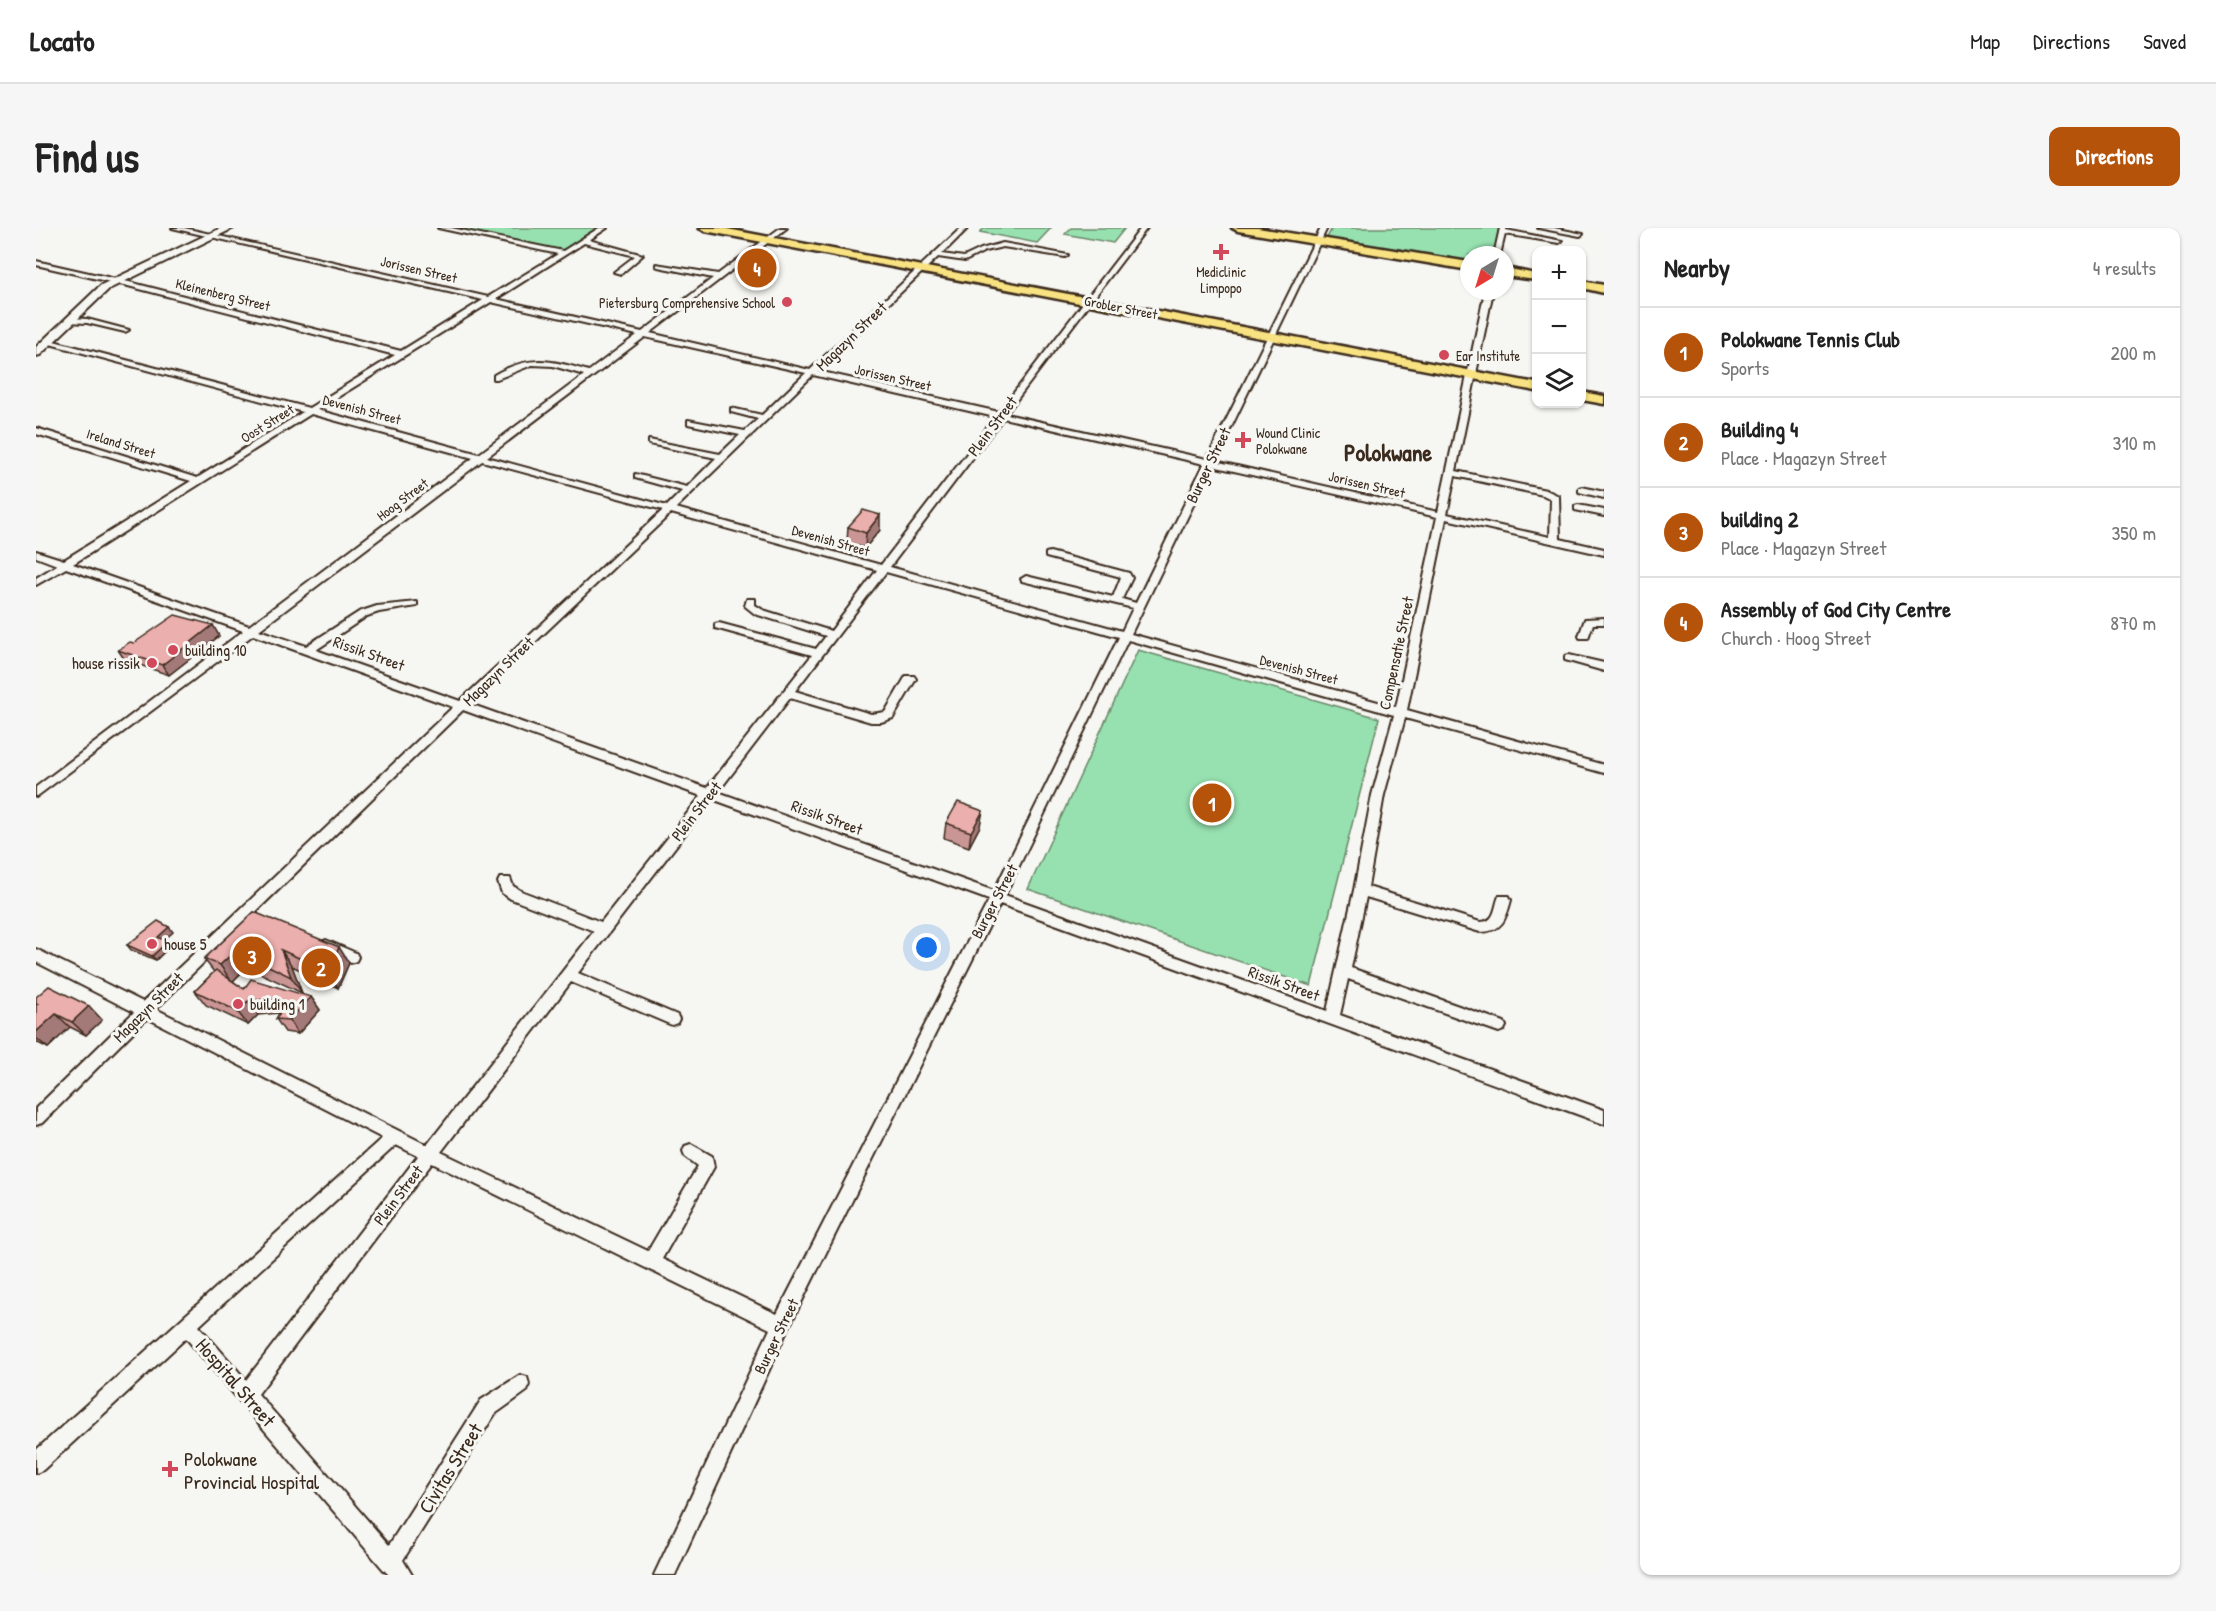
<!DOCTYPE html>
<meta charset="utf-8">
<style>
body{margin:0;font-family:"Patrick Hand",sans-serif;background:#f6f6f6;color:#222}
.controls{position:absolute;right:18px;top:18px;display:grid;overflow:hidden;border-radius:12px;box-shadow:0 2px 4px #0004}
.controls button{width:54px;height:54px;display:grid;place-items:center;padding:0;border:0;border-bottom:2px solid #e0e0e0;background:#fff;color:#222;font:30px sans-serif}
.compass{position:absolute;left:1424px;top:18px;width:54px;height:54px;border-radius:50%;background:#fff;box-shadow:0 2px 4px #0004;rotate:218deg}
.you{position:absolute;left:891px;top:720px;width:21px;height:21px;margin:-15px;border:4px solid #fff;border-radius:50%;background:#1a73e8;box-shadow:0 0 0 9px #1a73e833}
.badge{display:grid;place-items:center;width:39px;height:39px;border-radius:50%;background:#b45309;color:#fff;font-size:20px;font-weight:700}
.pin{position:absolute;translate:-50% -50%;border:3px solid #fff;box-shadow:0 2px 6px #0006}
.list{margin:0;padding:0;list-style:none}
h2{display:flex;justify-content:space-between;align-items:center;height:78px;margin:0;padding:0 24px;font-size:26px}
h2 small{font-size:20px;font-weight:400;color:#767676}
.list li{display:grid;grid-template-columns:39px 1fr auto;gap:18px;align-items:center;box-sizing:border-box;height:90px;padding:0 24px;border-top:2px solid #e0e0e0}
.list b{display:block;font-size:22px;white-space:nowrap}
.list p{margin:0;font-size:20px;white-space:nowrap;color:#767676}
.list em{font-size:20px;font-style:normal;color:#767676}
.icon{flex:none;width:33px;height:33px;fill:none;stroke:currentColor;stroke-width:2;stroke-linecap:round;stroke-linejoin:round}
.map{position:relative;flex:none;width:1568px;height:1347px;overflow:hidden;border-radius:12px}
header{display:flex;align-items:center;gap:36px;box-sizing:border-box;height:84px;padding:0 30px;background:#fff;border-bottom:2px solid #e0e0e0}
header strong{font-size:28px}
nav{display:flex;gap:33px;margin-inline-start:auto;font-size:21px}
.intro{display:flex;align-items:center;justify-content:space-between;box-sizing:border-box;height:144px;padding:0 36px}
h1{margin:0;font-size:42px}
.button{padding:15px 27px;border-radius:12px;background:#b45309;color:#fff;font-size:21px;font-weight:700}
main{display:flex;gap:36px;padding:0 36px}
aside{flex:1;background:#fff;border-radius:12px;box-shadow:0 2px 4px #0004}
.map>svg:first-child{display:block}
.green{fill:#97e1b0;stroke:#698667;stroke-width:1.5}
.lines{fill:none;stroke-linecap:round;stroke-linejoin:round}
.street-casing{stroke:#3b2a1e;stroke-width:4}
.secondary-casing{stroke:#3b2a1e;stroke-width:4}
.primary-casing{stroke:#3b2a1e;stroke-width:5}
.street{fill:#f6f6f2;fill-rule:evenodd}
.secondary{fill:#f6f6f2;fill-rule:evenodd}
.primary{fill:#f8e281;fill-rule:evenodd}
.wall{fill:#ca9695;stroke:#3b2a1e;stroke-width:1.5}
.shaded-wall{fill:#a47a79;stroke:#3b2a1e;stroke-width:1.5}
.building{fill:#ebafad;stroke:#3b2a1e;stroke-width:1.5}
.poi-dot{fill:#d1495b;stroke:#f6f6f2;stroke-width:2}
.labels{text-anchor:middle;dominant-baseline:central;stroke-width:6;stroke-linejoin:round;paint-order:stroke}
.far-street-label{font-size:14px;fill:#3b2a1e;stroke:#f6f6f2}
.far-poi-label{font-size:14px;fill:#3b2a1e;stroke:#f6f6f2;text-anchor:start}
.street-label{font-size:16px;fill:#3b2a1e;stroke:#f6f6f2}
.poi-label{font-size:16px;fill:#3b2a1e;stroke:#f6f6f2;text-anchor:start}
.near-street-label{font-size:20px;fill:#3b2a1e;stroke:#f6f6f2}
.near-poi-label{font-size:20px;fill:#3b2a1e;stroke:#f6f6f2;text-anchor:start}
.far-town-label{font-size:24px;font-weight:bold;fill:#3b2a1e;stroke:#f6f6f2}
</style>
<header>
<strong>Locato</strong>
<nav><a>Map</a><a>Directions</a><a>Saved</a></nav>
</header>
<div class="intro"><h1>Find us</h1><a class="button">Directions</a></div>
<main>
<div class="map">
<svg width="1568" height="1347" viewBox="0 0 1568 1347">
<rect width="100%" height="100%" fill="#f6f6f2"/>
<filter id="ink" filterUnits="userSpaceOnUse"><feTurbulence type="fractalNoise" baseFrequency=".0167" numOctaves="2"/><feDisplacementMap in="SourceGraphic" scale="12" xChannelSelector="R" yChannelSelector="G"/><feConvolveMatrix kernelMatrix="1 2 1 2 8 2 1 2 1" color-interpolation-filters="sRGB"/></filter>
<g filter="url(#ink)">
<path class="green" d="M417,0h149l-36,22h-8z
M949,0h66l-14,15 -57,-11z
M1035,0h54l-12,15 -48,-9z
M1296,0h169l-5,27h-27v9l-143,-24z
M1102,422l241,68 -68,268 -283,-97z"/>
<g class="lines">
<defs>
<path id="street" d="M136,0h12l304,69 70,-43 -120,-26h13l112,23 36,-23h8l-18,12 54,15 -22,19 -7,-2 21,-16 -51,-13 -88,56 146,33 71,-54 -55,-11 -2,-1v-2l62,10 62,-46h7l-137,105 160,37 151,-142h7l-26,26 22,3 17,-8 22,-6 65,12 -3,2 -62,-10 -18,4 -20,10 -27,-4 -120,114 181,41 142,-184h6l-141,186 201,45 114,-231h6l-112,233 223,51 47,-221h8l-37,180 90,19 13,6 1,43 44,10v6l-158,-36 -39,191 197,55v8l-199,-55 -21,77 -16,92 112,35c16,0 14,-14 19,-26h10l2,4c-5,19 -9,32 -31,32l-114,-35 -15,71 153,54 2,4 -2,4 -5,2 -151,-53 -8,36 264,95v14l-604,-220 -213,427 -112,244h-21l116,-246 -338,-166 -174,231 131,151 92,-145 39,-25 7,2 2,7 -2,7 -32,23 -92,146 9,15h-23l-6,-6 -197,-231 -143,132 -7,3v-23l346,-312 -235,-120 -105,105 -6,2v-17l98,-96 -98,-50v-13l107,53 310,-295 -200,-72 -217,162v-10l207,-156 -177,-63 -30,17v-7l21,-13 -21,-8v-6l28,9 127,-79 -155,-47v-6l161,50 106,-66 -257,-69v-4l263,69 86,-53 -267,-69 -92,-21v-4l93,21 272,69 82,-51zM455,74l146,33 -48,36c-39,-11 -58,-17 -95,4v4h3l35,-14 21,1 31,9 -105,79 -162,-44zM609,109l161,36 -44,42 -31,-7v4l27,7 -13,12 -57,-11v4l52,11 -20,19 -71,-14v4l67,14 -29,29 -52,-13v4l47,13 -15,15 -180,-49zM777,147l182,42 -114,148 -205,-57zM275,186l162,44 -224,168 -176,-62zM967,190l201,46 -68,139 -14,-4 10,-21 -3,-5 -79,-21 -4,1v4l75,20 -8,20 -87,-21 -5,3 1,2 111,27 -11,23 -232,-64zM446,233l181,49 -203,191 -144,-51 51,-34 12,-4 38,-6v-4l-40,4 -18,6 -53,34 -47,-16zM1176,238l225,51 -41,190 -265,-73zM1419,248l88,19 8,4 -1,38 -103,-23zM635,285l206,57 -46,61 -68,-21 -8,-5v-6h-8l-2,7 10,8 71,22 -10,13 -97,-26 -4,1v4l97,27 -105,133 -237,-84zM850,344l233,65 -125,254 -276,-99 72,-94 81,24h10l12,-4 23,-39 -2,-3h-8l-21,36 -14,2 -76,-23zM1092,412l266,75 -22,80 -18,95 -27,121 -322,-116zM427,482l238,86 -100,126 -80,-31 -8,-5 -3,-8h-10l-2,4 4,11 9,6 83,32 -167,214 -271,-136zM676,571l277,101 -212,414 -115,-55 52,-92 -2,-11 -21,-12 -6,2 -2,5 2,5 13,10 -50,85 -207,-99 130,-170 96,41 5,2 5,-2 2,-4 -2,-4 -99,-42zM360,917l22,11 -172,224 -47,-54z
M1464,0h6v2l56,11 -3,2 -54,-9 -5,21h-6z
M1502,0h16l29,6 -3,2z
M34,90l17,1 42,11 -4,2 -38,-9 -20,-1 -1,-2z
M1546,259l22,5v6l-25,-6v-4z
M1542,277l26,5v6l-29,-6v-4z
M1568,390v6h-11l-5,14h-8l-1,-2 6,-17z
M1533,427l35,8v8l-39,-11v-4z
M290,712l30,13 2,4 -2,4 -5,2 -30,-13 -2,-4 2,-4z"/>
<path id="secondary" d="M185,0h13l-125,61 -69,66 -4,1v-9l65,-62z"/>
<path id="primary" d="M663,0h23l814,155v8l-831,-160z
M1196,0h26l211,34v8l-231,-39z
M1469,40l31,6v6l-31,-4z
M1546,53l22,4v8l-22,-5z
M1546,164l22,4v8l-22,-4z"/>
</defs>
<use href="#street" class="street-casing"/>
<use href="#secondary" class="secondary-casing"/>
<use href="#primary" class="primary-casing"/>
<use href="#street" class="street"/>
<use href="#secondary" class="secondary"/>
<use href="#primary" class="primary"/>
</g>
<path class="wall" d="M812,299l32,3 -15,18 -18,-6z
M177,397l6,11 -50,39 -44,-15 -7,-10 16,-7z
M910,595l34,3 -11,21 -25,-9z
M218,684l95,51 -11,25 -46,-22 10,27 -55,-26 -14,14 11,8 67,8 9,13 -22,24 -13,-2 -9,-13 3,-6 -21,2 -10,10 -42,-20 -11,-14 19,-19 -10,-13z
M137,704l-9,8 6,6 -14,14 -25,-10 -4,-5z
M0,769l53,9 13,14 -16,15 -16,-8 -22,21 -12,-6z"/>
<path class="shaded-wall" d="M844,287v15l-15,18 1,-15z
M177,397l6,11 -50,39 -7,-10z
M947,583l-3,15 -11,21 2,-15z
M133,699l4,5 -11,10 -4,-5z
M131,714l3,4 -14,14 -4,-4z
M303,719l10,16 -11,25 -10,-17z
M200,722l11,17 -15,15 -12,-17z
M245,722l11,16 10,27 -11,-16z
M275,769l9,13 -22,24 -9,-14z
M212,773l10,14 -10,10 -11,-14z
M53,778l13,14 -16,15 -14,-13z
M20,786l14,13 -22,21 -12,-10v-6z"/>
<path class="building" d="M827,282l17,5 -14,18 -18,-6z
M139,387l38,10 -51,40 -44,-15 12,-8 4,1z
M922,574l25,9 -12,21 -25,-9z
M218,684l85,35 -11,24 -47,-21 10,27 -55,-27 -16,15 -16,-6z
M122,693l11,6 -11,10 9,5 -15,14 -25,-11z
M180,742l28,19 7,-10 60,18 -22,23 -13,-1 6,-10 -10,-10 -24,2 -11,10 -42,-20z
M13,758l40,20 -17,16 -16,-8 -20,18v-27l2,-1 -2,-1v-6z"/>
</g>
<g class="poi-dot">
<path d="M1182 15h6v6h6v6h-6v6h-6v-6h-6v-6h6z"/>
<circle cx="751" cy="74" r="6"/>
<circle cx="1408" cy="127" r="6"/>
<path d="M1204 203h6v6h6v6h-6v6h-6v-6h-6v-6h6z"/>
<circle cx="137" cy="422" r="6"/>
<circle cx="116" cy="435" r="6"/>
<circle cx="116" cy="716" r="6"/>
<circle cx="202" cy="776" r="6"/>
<path d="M131 1232h6v6h6v6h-6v6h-6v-6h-6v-6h6z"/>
</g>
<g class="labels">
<g class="far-street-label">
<text transform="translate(383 41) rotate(13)">Jorissen Street</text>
<text transform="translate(187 66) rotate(14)">Kleinenberg Street</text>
<text transform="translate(1085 79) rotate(11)">Grobler Street</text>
<text transform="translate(857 149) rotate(13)">Jorissen Street</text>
<text transform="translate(326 181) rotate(15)">Devenish Street</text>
<text transform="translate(231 195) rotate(-32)">Oost Street</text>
<text transform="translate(85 215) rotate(17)">Ireland Street</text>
<text transform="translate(1331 256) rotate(13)">Jorissen Street</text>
<text transform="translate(366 271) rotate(-37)">Hoog Street</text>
<text transform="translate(795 312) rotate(16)">Devenish Street</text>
<text transform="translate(1263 441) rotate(15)">Devenish Street</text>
</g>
<g class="far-poi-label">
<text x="1185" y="43" text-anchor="middle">Mediclinic<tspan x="1185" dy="16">Limpopo</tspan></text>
<text x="739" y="74" text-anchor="end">Pietersburg Comprehensive School</text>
<text x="1420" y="127">Ear Institute</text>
<text x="1220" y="204">Wound Clinic<tspan x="1220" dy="16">Polokwane</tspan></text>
</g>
<g class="street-label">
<text transform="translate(815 108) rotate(-44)">Magazyn Street</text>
<text transform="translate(956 198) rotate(-53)">Plein Street</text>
<text transform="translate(1172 237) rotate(-64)">Burger Street</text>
<text transform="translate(333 425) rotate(20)">Rissik Street</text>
<text transform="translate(1360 425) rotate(-78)">Compensatie Street</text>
<text transform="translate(462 443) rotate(-44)">Magazyn Street</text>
<text transform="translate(660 583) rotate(-52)">Plein Street</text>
<text transform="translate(791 589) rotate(20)">Rissik Street</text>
<text transform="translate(958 673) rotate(-62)">Burger Street</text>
<text transform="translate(1248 755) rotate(20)">Rissik Street</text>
<text transform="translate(112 779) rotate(-45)">Magazyn Street</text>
<text transform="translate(362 967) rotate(-53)">Plein Street</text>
<text transform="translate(740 1108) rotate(-64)">Burger Street</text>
</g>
<g class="poi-label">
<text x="149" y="422">building 10</text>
<text x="104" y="435" text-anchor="end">house rissik</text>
<text x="128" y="716">house 5</text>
<text x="214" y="776">building 1</text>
</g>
<g class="near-street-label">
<text transform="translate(200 1154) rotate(49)">Hospital Street</text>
<text transform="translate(414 1240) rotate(-58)">Civitas Street</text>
</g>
<g class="near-poi-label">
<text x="148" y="1230">Polokwane<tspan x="148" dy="23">Provincial Hospital</tspan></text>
</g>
<g class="far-town-label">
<text x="1352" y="224">Polokwane</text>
</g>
</g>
</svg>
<div class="controls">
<button>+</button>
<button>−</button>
<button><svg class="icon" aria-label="layers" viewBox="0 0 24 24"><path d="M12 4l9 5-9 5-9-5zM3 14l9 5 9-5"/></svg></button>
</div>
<svg class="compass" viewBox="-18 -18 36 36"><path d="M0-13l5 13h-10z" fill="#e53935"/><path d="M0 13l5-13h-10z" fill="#767676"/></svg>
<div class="you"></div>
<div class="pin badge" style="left:1176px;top:575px">1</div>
<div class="pin badge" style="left:285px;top:740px">2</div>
<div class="pin badge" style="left:216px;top:728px">3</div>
<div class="pin badge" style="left:721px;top:40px">4</div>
</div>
<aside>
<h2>Nearby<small>4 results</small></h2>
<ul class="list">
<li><span class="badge">1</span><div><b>Polokwane Tennis Club</b><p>Sports</p></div><em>200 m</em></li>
<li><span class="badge">2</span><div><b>Building 4</b><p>Place · Magazyn Street</p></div><em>310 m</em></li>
<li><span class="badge">3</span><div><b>building 2</b><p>Place · Magazyn Street</p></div><em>350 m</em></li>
<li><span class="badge">4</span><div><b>Assembly of God City Centre</b><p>Church · Hoog Street</p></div><em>870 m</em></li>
</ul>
</aside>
</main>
